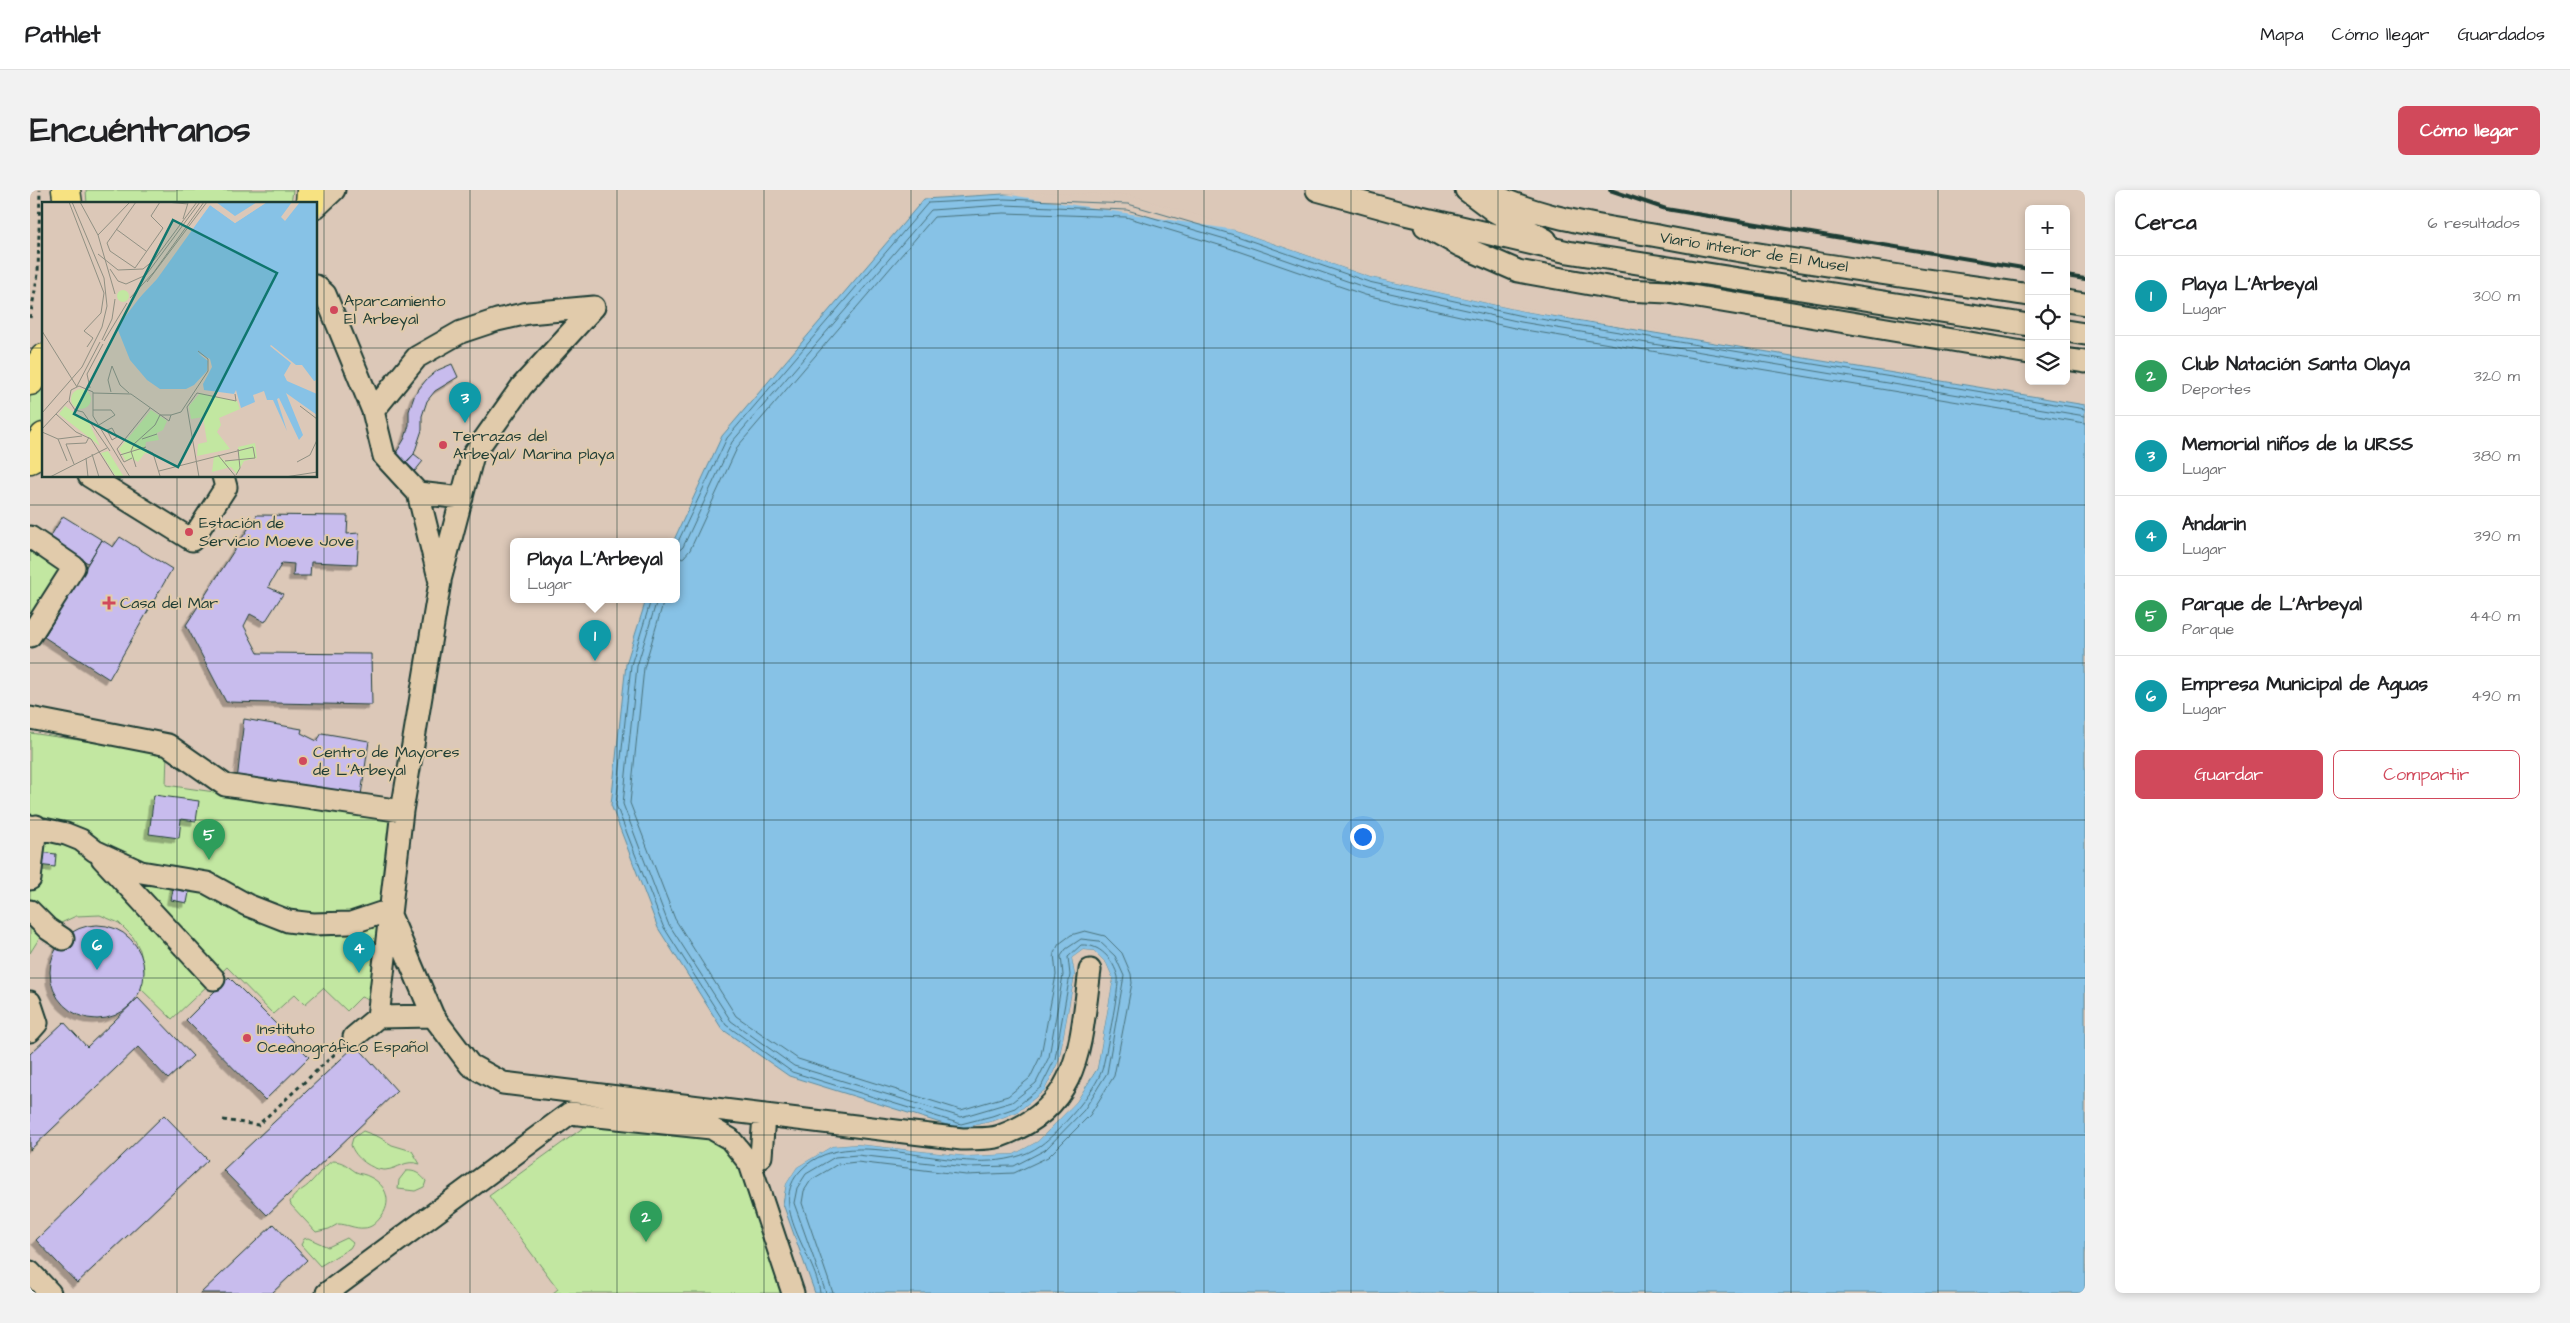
<!DOCTYPE html>
<html lang="es">
<meta charset="utf-8">
<style>
body{margin:0;font-family:"Architects Daughter",sans-serif;background:#f2f2f2;color:#202124}
.controls{position:absolute;right:15px;top:15px;display:grid;overflow:hidden;border-radius:8px;box-shadow:0 2px 8px #0003}
.controls button{width:45px;height:45px;display:grid;place-items:center;padding:0;border:0;border-bottom:1px solid #e0e0e0;background:#fff;color:#202124;font:25px sans-serif}
.you{position:absolute;left:1332px;top:646px;width:18px;height:18px;margin:-12px;border:4px solid #fff;border-radius:50%;background:#1a73e8;box-shadow:0 0 0 8px #1a73e833}
.badge{display:grid;place-items:center;width:32px;height:32px;border-radius:50%;background:#d1495b;color:#fff;font-size:16px;font-weight:700}
.pin{position:absolute;translate:-50% -41px;filter:drop-shadow(0 1px 2px #0008)}
.pin::after{content:'';position:absolute;top:26px;width:18px;height:15px;background:inherit;clip-path:polygon(0 0,100% 0,50% 100%)}
.popup{position:absolute;left:480px;top:348px;width:170px;height:65px;box-sizing:border-box;display:grid;place-content:center;border-radius:8px;background:#fff;filter:drop-shadow(0 1px 4px #0005);font-size:16px;white-space:nowrap;color:#757577}
.popup b{font-size:19px;color:#202124}
.popup::after{content:'';position:absolute;left:50%;top:100%;margin-left:-10px;border:10px solid transparent;border-top-color:#fff}
.list{margin:0;padding:0;list-style:none}
h2{display:flex;justify-content:space-between;align-items:center;height:65px;margin:0;padding:0 20px;font-size:21px}
h2 small{font-size:16px;font-weight:400;color:#757577}
.list li{display:grid;grid-template-columns:32px 1fr auto;gap:15px;align-items:center;box-sizing:border-box;height:80px;padding:0 20px;border-top:1px solid #e0e0e0}
.list b{display:block;font-size:19px;white-space:nowrap}
.list p{margin:0;font-size:16px;white-space:nowrap;color:#757577}
.list em{font-size:16px;font-style:normal;color:#757577}
.actions{display:flex;gap:10px;padding:15px 20px}
.actions a{flex:1;padding:11px 0;border:1px solid #d1495b;border-radius:8px;text-align:center;font-size:18px;color:#d1495b}
.actions .main{background:#d1495b;color:#fff}
.icon{flex:none;width:28px;height:28px;fill:none;stroke:currentColor;stroke-width:2;stroke-linecap:round;stroke-linejoin:round}
.map{position:relative;flex:none;width:2055px;height:1103px;overflow:hidden;border-radius:8px}
header{display:flex;align-items:center;gap:30px;box-sizing:border-box;height:70px;padding:0 25px;background:#fff;border-bottom:1px solid #e0e0e0}
header strong{font-size:24px}
nav{display:flex;gap:28px;margin-inline-start:auto;font-size:18px}
.intro{display:flex;align-items:center;justify-content:space-between;box-sizing:border-box;height:120px;padding:0 30px}
h1{margin:0;font-size:35px}
.button{padding:12px 22px;border-radius:8px;background:#d1495b;color:#fff;font-size:18px;font-weight:700}
main{display:flex;gap:30px;padding:0 30px}
aside{flex:1;background:#fff;border-radius:8px;box-shadow:0 2px 8px #0003}
.map>svg:first-child{display:block}
.green{fill:#c2e7a1;stroke:#70926a}
.water{fill:#87c2e6;stroke:#5d8d9f}
.pier{fill:#dcc8b8}
.lines{fill:none;stroke-linecap:round;stroke-linejoin:round}
.shore{stroke:#49727b;stroke-width:1}
.building{fill:#c8bced;stroke:#1f3d34;filter:url(#shadow)}
.minor-casing{stroke:#1f3d34;stroke-width:25}
.highway-casing{stroke:#1f3d34;stroke-width:31}
.path{stroke:#1f3d34;stroke-width:3;stroke-dasharray:4 4;stroke-linecap:butt}
.minor{stroke:#e1cbab;stroke-width:21}
.highway{stroke:#f7e281;stroke-width:28}
.rail{stroke:#1f3d34;stroke-width:4}
.grid{fill:none;stroke:#1f3d34;stroke-width:1;stroke-opacity:0.55}
.poi-dot{fill:#d1495b;stroke:#e1cbab;stroke-width:2}
.labels{text-anchor:middle;dominant-baseline:central;stroke-width:4;stroke-linejoin:round;paint-order:stroke}
.street-label{font-size:16px;fill:#1f3d34;stroke:#e1cbab}
.poi-label{font-size:16px;fill:#1f3d34;stroke:#e1cbab;text-anchor:start}
.inset-road{fill:none;stroke:#909083;stroke-width:1}
.view{fill:#0f766e;fill-opacity:0.15;stroke:#0f766e;stroke-width:2.5}
.inset-edge{fill:none;stroke:#1f3d34;stroke-width:2.5}
</style>
<header>
<strong>Pathlet</strong>
<nav><a>Mapa</a><a>Cómo llegar</a><a>Guardados</a></nav>
</header>
<div class="intro"><h1>Encuéntranos</h1><a class="button">Cómo llegar</a></div>
<main>
<div class="map">
<svg width="2055" height="1103" viewBox="0 0 2055 1103">
<defs>
<filter id="shadow"><feDropShadow dx="-4.5" dy="4.5" stdDeviation="0" flood-color="#0004"/></filter>
</defs>
<rect width="100%" height="100%" fill="#dcc8b8"/>
<filter id="ink" filterUnits="userSpaceOnUse"><feTurbulence type="fractalNoise" baseFrequency=".02" numOctaves="2"/><feDisplacementMap in="SourceGraphic" scale="10" xChannelSelector="R" yChannelSelector="G"/><feConvolveMatrix kernelMatrix="1 2 1 2 8 2 1 2 1" color-interpolation-filters="sRGB"/></filter>
<g filter="url(#ink)">
<path class="green" d="M56,0h207l-2,14h-204z
M14,168v79l-14,22v-78z
M0,347l44,30 -44,69z
M0,543l137,20 -1,32 228,33 -22,183 -11,-4 -14,14 -24,-23 -18,16 -10,-10 -22,20 -46,-47 -55,52 -32,-31 4,-19 -4,-19 -7,-13 -14,-14 -19,-8 -24,1 -28,13 -6,5 -12,19z
M557,935l120,10 21,12 15,19 43,127h-233l5,-4 -69,-93z
M333,941l16,6 13,8 20,6 8,13c-15,-5 -21,5 -35,6 -13,0 -30,-12 -34,-25l2,-7z
M302,971c11,0 15,5 24,11 4,2 9,2 14,5 17,8 23,26 10,41 -4,5 -9,10 -16,10 -9,1 -17,-4 -26,-4l-9,5 -13,3 -25,-27 -1,-3c6,-11 14,-12 21,-20 8,-8 11,-14 21,-21z
M376,981c9,-1 14,3 20,10l-2,6 -9,4 -17,-2 1,-9z
M278,1048l20,9 19,-9 6,5 -3,5 -30,18 -19,-21 3,-6z"/>
<path class="water" d="M974,4l125,5 106,31 135,47 153,34 562,94v888h-1270l-32,-89 3,-20 11,-17 35,-21 25,-2 110,12 47,-2 24,-13 38,-39 21,-33 16,-90 -7,-16 -12,-12 -11,-1 -11,8 3,17 -16,86 -14,29 -27,22 -24,9 -34,8 -171,-53 -67,-47 -64,-101 -47,-123 15,-141 20,-64h30v-58h-3l49,-106 202,-237z"/>
<path class="pier" d="M1005,3l95,3 106,32 135,47 153,33 359,60 -360,-57 -153,-34 -135,-47 -231,-36z
M1053,760l11,1 12,12 7,16 -16,89 -21,34 -38,39 -24,13 -47,2 -110,-12 -25,2 -35,21 -11,17 -5,23 3,-24 11,-18 14,-10 22,-12 26,-2 110,12 46,-1 24,-13 37,-38 20,-33 17,-89 -7,-15 -11,-11 -9,-1 -9,7 2,16 -15,86 -15,31 -28,22 -24,10 -35,8v-3l34,-8 24,-9 27,-22 14,-29 16,-86 -3,-17z"/>
<g class="lines">
<path class="shore" d="M646,356l51,-108 201,-235 76,-4 124,5 106,31 135,47 153,34 563,93
M646,363l7,-6 49,-105 199,-232 73,-5 123,5 105,31 135,47 154,34 564,94
M646,371l8,-4 6,-7 48,-104 196,-229 70,-4 122,4 103,31 136,47 154,34 566,94
M621,410l-20,65 -15,140 47,121 63,99 66,47 169,52 31,-8 23,-8 26,-21 14,-28 15,-84 -2,-18 13,-12c19,-1 32,14 37,32 2,8 -13,82 -16,93 -7,21 -43,62 -61,75 -67,48 -186,-31 -240,25 -35,36 15,85 19,123
M627,410l-20,66 -14,138 45,119 63,98 63,45 167,51 51,-15 24,-19 13,-26 14,-82 -2,-19 5,-7 15,-10 18,2 16,15 9,20 -17,97 -23,37 -39,40 -31,16 -47,1 -110,-12 -22,2 -29,17 -9,14 -3,15 32,90
M634,410l-20,68 -14,135 45,116 61,97 62,43 163,51 47,-14 22,-18 11,-23 15,-80 -2,-22 5,-9 12,-9 14,-4 20,5 17,17 9,21 1,9 -18,93 -24,39 -42,42 -34,16 -48,2 -109,-13 -19,2 -27,16 -7,11 -2,12 31,90"/>
</g>
<path class="building" d="M422,174l6,13 -23,14 -8,10 -5,15v14l-8,24 -14,14 -10,-10 6,-5 9,-15 4,-13v-14l6,-17 11,-14 12,-10z
M384,264l9,7 -8,10 -9,-8z
M227,325l91,1 -1,18 12,-1 -2,31 -46,-2 -1,14h-17l1,-12 -12,-1 -14,24 15,7 -18,28 -15,-8 -6,12 14,27 113,1 1,51 -146,-3 -40,-77z
M33,326l39,24 -14,23 -39,-24z
M90,347l52,32 -63,110 -65,-42 58,-97 11,7z
M214,529l58,10 -1,4 16,8 5,-8 47,8 -8,54 -124,-14z
M124,605l45,6 -3,20 -15,-2 -2,19 -30,-4z
M9,662l17,2 -1,13 -18,-2z
M144,694l16,3 -3,16 -16,-3z
M20 782a47 47 0 1 1 94 0a47 47 0 1 1-94 0Z
M199,787l80,80 -44,43 -79,-80z
M108,808l55,58 -25,23 -30,-32 -108,103v-96l34,-32 23,25z
M326,855l41,46 -130,124 -44,-45z
M134,925l44,45 -131,123 -41,-43z
M244,1034l33,36 -35,33h-71z"/>
<g class="lines">
<defs>
<path id="minor" d="M1287,0l88,24 163,38 461,73
M1436,0l28,21 52,29
M1454,0c54,29 119,36 179,47 121,23 244,40 366,58
M286,17l18,-17
M1395,36l36,20 57,25 106,19 44,2 361,61
M286,96l9,8 48,117 11,45 34,37 22,89 -38,229 -24,206 55,-1 37,49 33,18 459,56c12,-1 27,1 38,-3 82,-29 80,-93 90,-166
M2036,111l19,3
M2036,141l19,3
M2036,169l19,3
M343,221l44,-54 44,-25 36,-12 31,-7 66,-6 -72,79 -49,69 -33,125
M59,286l103,64 34,-53 -3,-11
M388,303l44,5
M0,347l44,30 -44,69
M0,528l138,27 57,40 177,26
M0,636l36,8 15,6 14,11 46,21 66,11 40,22 41,16 25,3 38,-1 30,-10 9,2 43,101
M72,668l112,121
M0,689l6,-53
M0,721l18,18 15,10
M0,812l7,21 -7,8
M324,847l24,-20
M720,974l11,-8 3,-40
M0,1082l20,21
M297,1103l243,-180 141,15 19,11 20,25 43,129"/>
<path id="highway" d="M36,0l2,14
M280,14l1,-14
M0,191l14,-23
M0,269l14,-22"/>
</defs>
<use href="#minor" class="minor-casing"/>
<use href="#highway" class="highway-casing"/>
<path class="path" d="M0,128l8,-44 2,-84
M193,930l35,5 82,-76"/>
<use href="#minor" class="minor"/>
<use href="#highway" class="highway"/>
<path class="rail" d="M1580,0l56,19 363,60
M2036,86l19,3"/>
</g>
</g>
<path class="grid" d="M147,0v14M294,0v1103M440,0v1103M587,0v1103M734,0v1103M881,0v1103M1028,0v1103M1174,0v1103M1321,0v1103M1468,0v1103M1615,0v1103M1761,0v1103M1908,0v1103M0,158h14M286,158h1713M2036,158h19M147,286v817M0,315h2055M0,473h2055M0,630h2055M0,788h2055M0,945h2055"/>
<g class="poi-dot">
<circle cx="304" cy="120" r="5"/>
<circle cx="413" cy="255" r="5"/>
<circle cx="159" cy="342" r="5"/>
<path d="M76.5 405.5h5v5h5v5h-5v5h-5v-5h-5v-5h5z"/>
<circle cx="273" cy="571" r="5"/>
<circle cx="217" cy="848" r="5"/>
</g>
<g class="labels">
<g class="street-label">
<text transform="translate(1724 62) rotate(9)">Viario interior de El Musel</text>
</g>
<g class="poi-label">
<text x="314" y="111">Aparcamiento<tspan x="314" dy="18">El Arbeyal</tspan></text>
<text x="423" y="246">Terrazas del<tspan x="423" dy="18">Arbeyal/ Marina playa</tspan></text>
<text x="169" y="333">Estación de<tspan x="169" dy="18">Servicio Moeve Jove</tspan></text>
<text x="90" y="413">Casa del Mar</text>
<text x="283" y="562">Centro de Mayores<tspan x="283" dy="18">de L'Arbeyal</tspan></text>
<text x="227" y="839">Instituto<tspan x="227" dy="18">Oceanográfico Español</tspan></text>
</g>
</g>
<g transform="translate(12 12)">
<rect width="275" height="275" fill="#dcc8b8"/>
<path d="M75 94a6 6 0 1 1 12 0a6 6 0 1 1-12 0ZM29 197a10 10 0 1 1 20 0a10 10 0 1 1-20 0ZM158,191l37,8 3,8 -21,9 2,7 -4,7 13,17 -33,7 1,-12 9,-2 -4,-25 -12,2 -2,-13zM23,204l24,17 11,23 -41,-32zM109,208l16,11 -4,9 -6,3 2,7 -13,2 -1,6 6,6 -6,-1 -7,9 -5,-3 -7,2 -7,-12zM213,241l2,15 -13,3 -7,13 -6,-7 -19,5 2,-16 4,-1 7,6 14,-1 -1,-13zM66,249l16,26h-8l-15,-24z" fill="#c2e7a1"/>
<path d="M174,0h41l-22,14zM225,0h25l-11,15 4,4 15,-19h17v178l-3,1 -12,-16h-6l-25,-20 -1,1 21,17 -7,12 3,6 30,13v21l-31,-22 17,42 -4,5 -20,-42 -2,1 10,32 -14,-31h-6l-3,-9 -11,4 2,7 -14,6 -5,-18 -2,4 -30,-4 -1,-6 9,-17 -2,-8 -12,-6 10,8 -1,10 -13,14 -8,4h-26l-13,-9 -17,-20 -12,-30 10,-20 29,-31 53,-74 25,18z" fill="#87c2e6"/>
<path d="M221,0h4l-32,21 -25,-18 -95,125 14,-25 26,-28 54,-74 26,17z" fill="#dcc8b8"/>
<path class="inset-road" d="M27,0l35,91 -3,20 -17,18 9,7 -6,9M38,0l18,33 17,59M94,0l-29,41 3,8 25,17 28,-40 -12,-12 9,-14M124,0l22,2M141,17l5,-16M74,27l30,22M56,33l32,-33M56,52l20,16 25,-1 11,-9 43,-58M68,67l8,12 8,3 20,-9 54,-73M105,80l60,-80M88,96l24,-26 50,-70M0,129l35,56M60,138l10,-21 3,-20M62,139l23,-38M35,184l23,-44M48,186l-3,-14 16,-30M69,190l-3,-12 4,-14 8,19 9,8M51,191l38,1 38,27 2,-6 10,-3 27,-41v-12l-10,-8M258,204l17,13M51,208h18l4,5 -16,10M41,210l-8,-2 -6,-9 2,-11 8,-4 14,6v24l37,61M41,210l27,39M0,211l40,-46 20,-40 5,-21 -3,-28 -32,-76M14,212l20,18 15,7 24,38M70,226l5,9 -5,3 -5,-10zM0,227l26,-28M0,230l16,7 24,-3M16,237l9,22M100,237l15,-5M92,242l19,9 7,23M50,252l7,23M78,253l26,-8M176,253l18,22M44,256l2,19M90,256l-8,4 -7,-13 33,-41M255,260l13,-7 7,-15M32,262l-8,-20 20,-1 3,-6M94,265l-5,-16 3,-7 21,-19 5,-10h11M117,269l94,-24 2,11 -30,3M194,273l4,-7 -2,-19M8,275l57,-29M157,275l-12,-70 10,-14 39,8 -1,-7M243,275l32,-5"/>
<path class="view" d="M131,18l104,53 -99,194 -104,-53z"/>
<rect width="275" height="275" class="inset-edge"/>
</g>
</svg>
<div class="controls">
<button>+</button>
<button>−</button>
<button><svg class="icon" aria-label="locate" viewBox="0 0 24 24"><circle cx="12" cy="12" r="6"/><path d="M12 2v4M12 18v4M2 12h4M18 12h4"/></svg></button>
<button><svg class="icon" aria-label="layers" viewBox="0 0 24 24"><path d="M12 4l9 5-9 5-9-5zM3 14l9 5 9-5"/></svg></button>
</div>
<div class="you"></div>
<div class="pin badge" style="left:565px;top:471px;background:#0f9aa8">1</div>
<div class="popup"><b>Playa L'Arbeyal</b>Lugar</div>
<div class="pin badge" style="left:616px;top:1052px;background:#2e9e5b">2</div>
<div class="pin badge" style="left:435px;top:233px;background:#0f9aa8">3</div>
<div class="pin badge" style="left:329px;top:783px;background:#0f9aa8">4</div>
<div class="pin badge" style="left:179px;top:670px;background:#2e9e5b">5</div>
<div class="pin badge" style="left:67px;top:780px;background:#0f9aa8">6</div>
</div>
<aside>
<h2>Cerca<small>6 resultados</small></h2>
<ul class="list">
<li><span class="badge" style="background:#0f9aa8">1</span><div><b>Playa L'Arbeyal</b><p>Lugar</p></div><em>300 m</em></li>
<li><span class="badge" style="background:#2e9e5b">2</span><div><b>Club Natación Santa Olaya</b><p>Deportes</p></div><em>320 m</em></li>
<li><span class="badge" style="background:#0f9aa8">3</span><div><b>Memorial niños de la URSS</b><p>Lugar</p></div><em>380 m</em></li>
<li><span class="badge" style="background:#0f9aa8">4</span><div><b>Andarin</b><p>Lugar</p></div><em>390 m</em></li>
<li><span class="badge" style="background:#2e9e5b">5</span><div><b>Parque de L'Arbeyal</b><p>Parque</p></div><em>440 m</em></li>
<li><span class="badge" style="background:#0f9aa8">6</span><div><b>Empresa Municipal de Aguas</b><p>Lugar</p></div><em>490 m</em></li>
</ul>
<div class="actions"><a class="main">Guardar</a><a>Compartir</a></div>
</aside>
</main>
